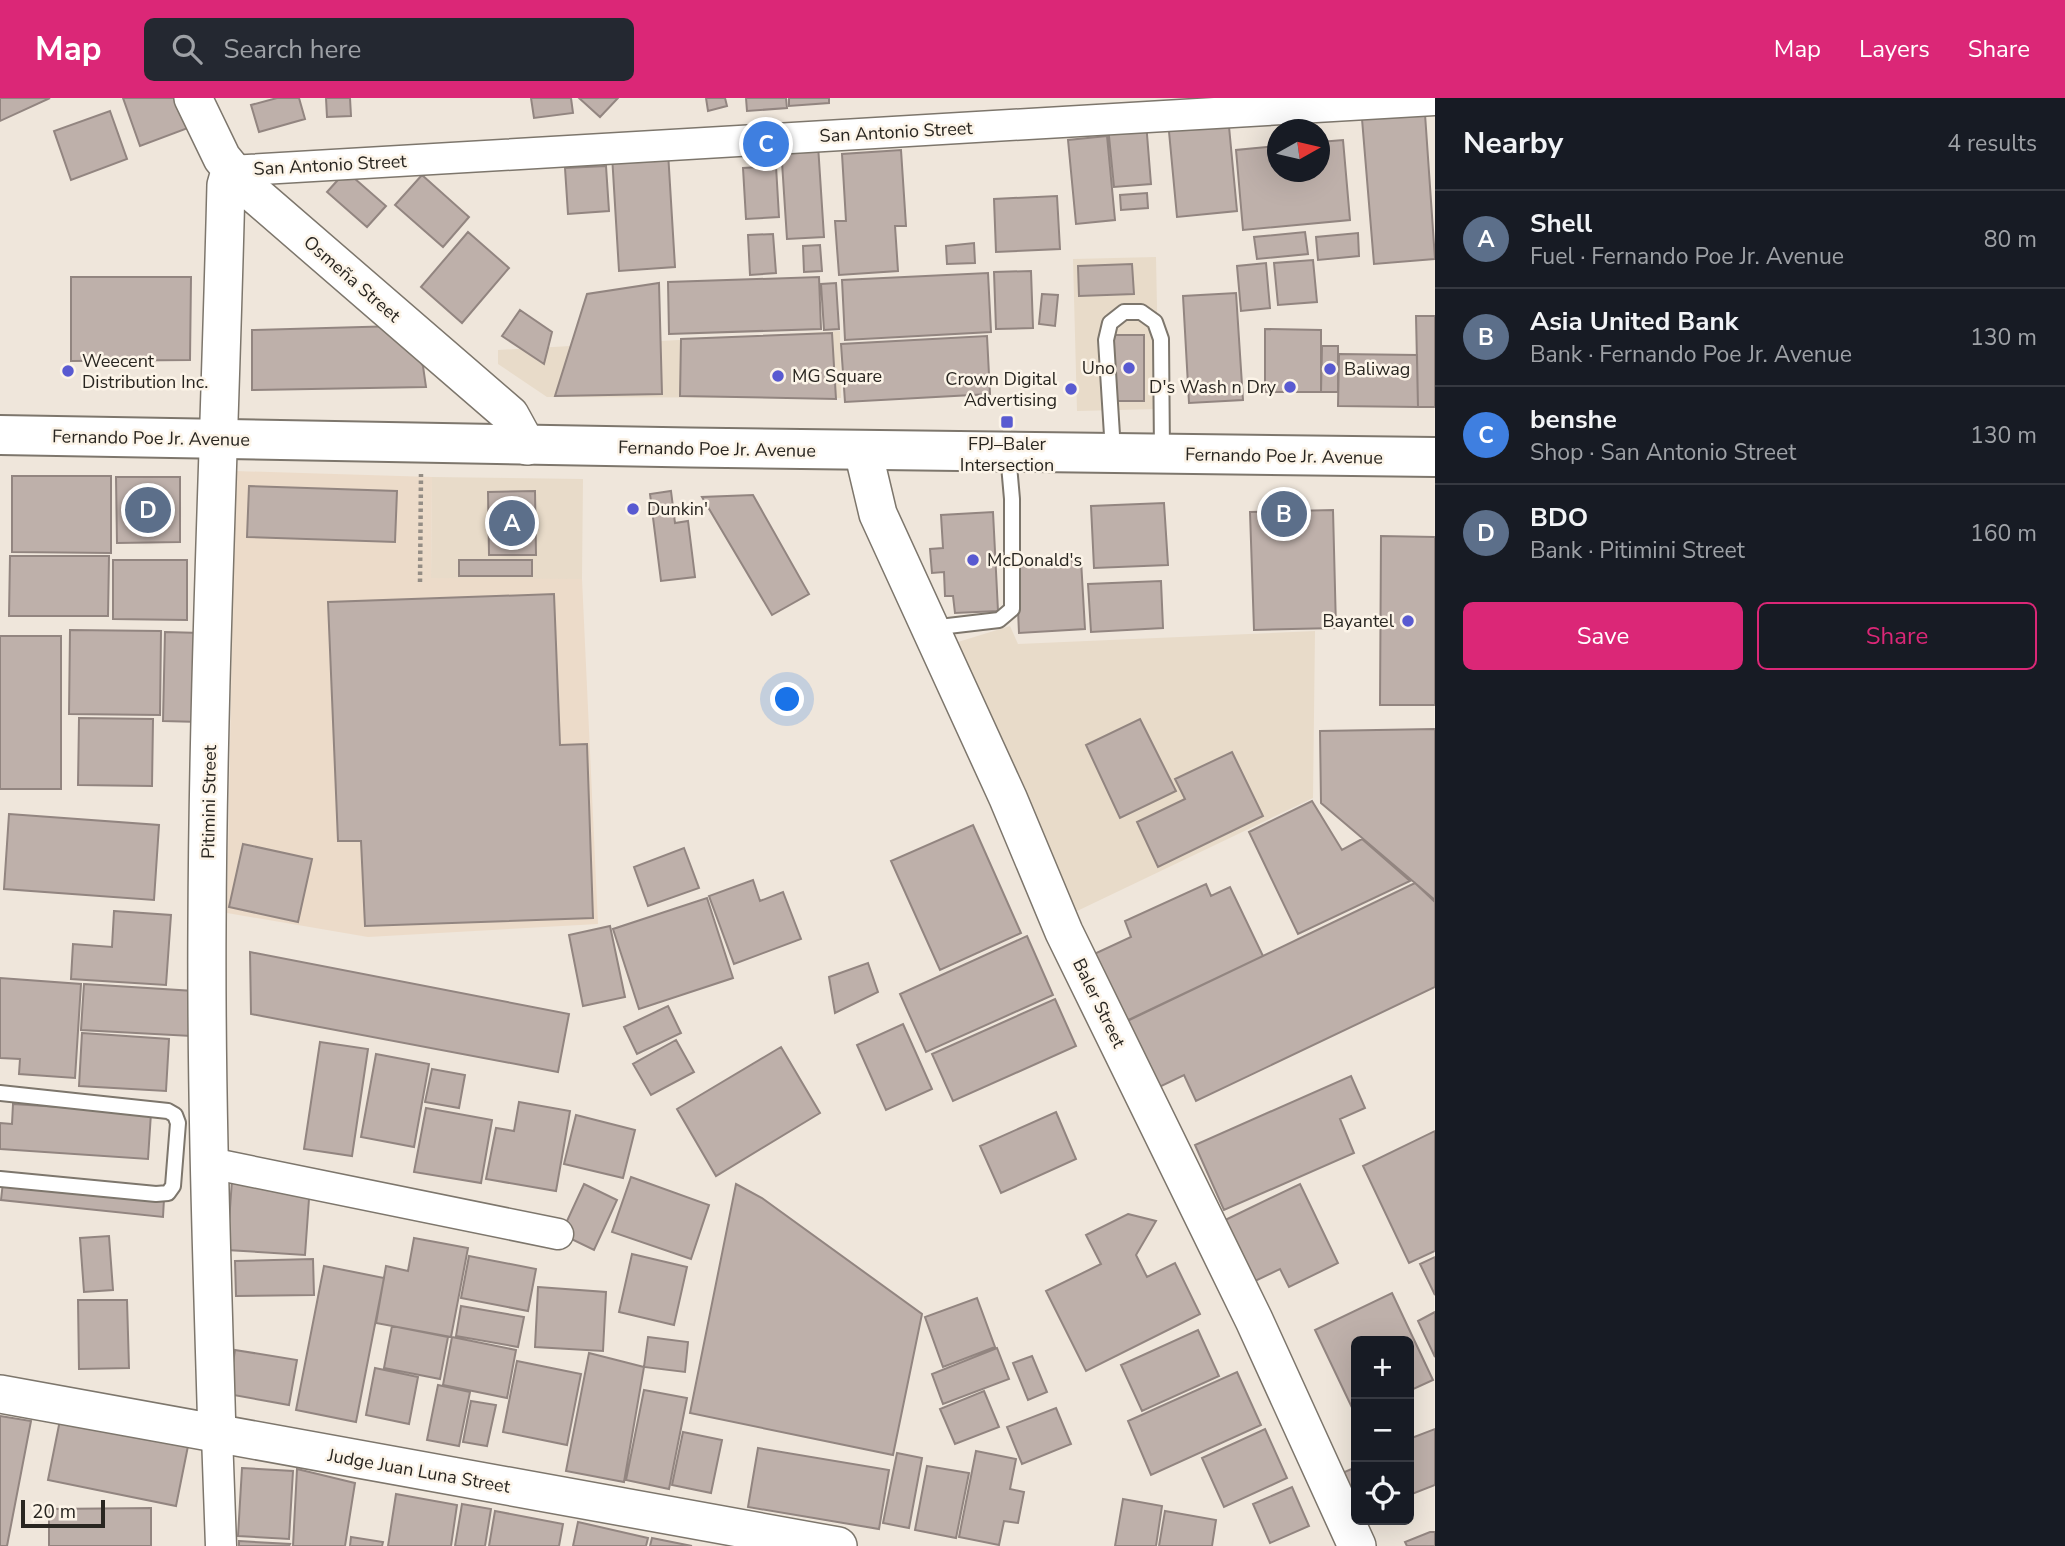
<!DOCTYPE html>
<meta charset="utf-8">
<style>
body{margin:0;font-family:"Nunito Sans",sans-serif;background:#242831;color:#f1f3f6}
.controls{position:absolute;right:21px;bottom:21px;display:grid;overflow:hidden;border-radius:10px;box-shadow:0 7px 28px #0002}
.controls button{width:63px;height:63px;display:grid;place-items:center;padding:0;border:0;border-bottom:2px solid #363941;background:#171b24;color:#f1f3f6;font:35px sans-serif}
.compass{position:absolute;left:1267px;top:21px;width:63px;height:63px;border-radius:50%;background:#171b24;box-shadow:0 7px 28px #0002;rotate:82deg}
.scale{position:absolute;left:21px;bottom:18px;width:84px;box-sizing:border-box;padding-left:7px;border:4px solid #292621;border-top:0;font-size:19px;line-height:24px;white-space:nowrap;color:#292621;-webkit-text-stroke:5px #fcf4e8;paint-order:stroke}
.you{position:absolute;left:788px;top:602px;width:24px;height:24px;margin:-18px;border:5px solid #fff;border-radius:50%;background:#1a73e8;box-shadow:0 0 0 10px #1a73e833}
.badge{display:grid;place-items:center;width:46px;height:46px;border-radius:50%;background:#db2777;color:#fff;font-size:23px;font-weight:700}
.pin{position:absolute;translate:-50% -50%;border:4px solid #fff;box-shadow:0 2px 7px #0006}
.list{margin:0;padding:0;list-style:none}
h2{display:flex;justify-content:space-between;align-items:center;height:91px;margin:0;padding:0 28px;font-size:30px}
h2 small{font-size:23px;font-weight:400;color:#9ea1a6}
.list li{display:grid;grid-template-columns:46px 1fr auto;gap:21px;align-items:center;box-sizing:border-box;height:98px;padding:0 28px;border-top:2px solid #363941}
.list b{display:block;font-size:26px;white-space:nowrap}
.list p{margin:0;font-size:23px;white-space:nowrap;color:#9ea1a6}
.list em{font-size:23px;font-style:normal;color:#9ea1a6}
.actions{display:flex;gap:14px;padding:21px 28px}
.actions a{flex:1;padding:16px 0;border:2px solid #db2777;border-radius:10px;text-align:center;font-size:24px;color:#db2777}
.actions .main{background:#db2777;color:#fff}
.icon{flex:none;width:38px;height:38px;fill:none;stroke:currentColor;stroke-width:2;stroke-linecap:round;stroke-linejoin:round}
.map{position:relative;flex:none;width:1435px;height:1448px;overflow:hidden}
header{display:flex;align-items:center;gap:42px;box-sizing:border-box;height:98px;padding:0 35px;background:#db2777;color:#fff}
header strong{font-size:33px}
nav{display:flex;gap:38px;margin-inline-start:auto;font-size:24px}
.search{width:490px;height:63px;background:#242831;display:flex;align-items:center;gap:18px;box-sizing:border-box;padding:0 24px;border-radius:10px;color:#9ea1a6;font-size:26px}
main{display:flex}
aside{flex:1;background:#171b24}
.map>svg:first-child{display:block}
.built{fill:#e8dbc9}
.industrial{fill:#ecdbc9}
.building{fill:#beb0aa;stroke:#928580;stroke-width:2}
.lines{fill:none;stroke-linecap:round;stroke-linejoin:round}
.service-casing{stroke:#7d766c;stroke-width:18}
.minor-casing{stroke:#7d766c;stroke-width:33}
.tertiary-casing{stroke:#7d766c;stroke-width:40}
.secondary-casing{stroke:#7d766c;stroke-width:42}
.path{stroke:#948d85;stroke-width:4.5;stroke-dasharray:3.5 3.5;stroke-linecap:butt}
.service{stroke:#fff;stroke-width:14}
.minor{stroke:#fff;stroke-width:30}
.tertiary{stroke:#fff;stroke-width:37}
.secondary{stroke:#fff;stroke-width:38}
.poi-dot{fill:#595ad1;stroke:#fcf4e8;stroke-width:2.5}
.labels{text-anchor:middle;dominant-baseline:central;stroke-width:5;stroke-linejoin:round;paint-order:stroke}
.street-label{font-size:18px;fill:#292621;stroke:#fcf4e8}
.poi-label{font-size:18px;fill:#292621;stroke:#fcf4e8;text-anchor:start}
</style>
<header>
<strong>Map</strong>
<div class="search"><svg class="icon" aria-label="search" viewBox="0 0 24 24"><circle cx="10" cy="10" r="6"/><path d="M15 15l6 6"/></svg>Search here</div>
<nav><a>Map</a><a>Layers</a><a>Share</a></nav>
</header>
<main>
<div class="map">
<svg width="1435" height="1448" viewBox="0 0 1435 1448">
<rect width="100%" height="100%" fill="#efe6db"/>
<path class="built" d="M1156,159l3,152 -82,2 -4,-152z
M840,233l1,67 -294,-1 -49,-33v-14z
M432,379l151,2 -1,100h-151z
M1010,528l8,18 297,-13 -2,167 -238,114 -117,-270z"/>
<path class="industrial" d="M235,373l197,6 -1,101 151,1 16,345 -230,13 -141,-24z"/>
<path class="building" d="M0,0h50l-50,23z
M123,0h63l10,27 -56,21z
M277,0h22l6,21 -46,13 -8,-27z
M326,0h24l1,18 -24,1z
M531,0h40l2,15 -39,5z
M579,0h39l-18,19z
M706,0h19l2,8 -19,5z
M746,0h40l1,10 -40,3z
M789,0h40v5l-40,3z
M110,13l17,48 -56,21 -17,-49z
M1425,16l10,145 -61,5 -12,-145z
M1228,18l9,95 -60,6 -9,-96z
M1146,24l5,62 -37,3 -6,-61z
M1107,38l8,84 -39,4 -8,-84z
M1343,42l7,80 -107,10 -7,-80 42,-4v26h42v-30z
M818,47l6,92 -37,2 -6,-92z
M901,52l5,76h-11l3,45 -59,4 -4,-54h11l-4,-67z
M668,54l7,115 -56,4 -7,-116z
M606,68l3,45 -41,3 -3,-46z
M776,68l3,51 -33,2 -3,-51z
M346,73l40,35 -19,21 -40,-35z
M422,77l47,42 -26,30 -48,-42z
M1147,95l1,15 -27,2 -1,-15z
M1057,98l3,53 -64,3 -2,-53z
M468,134l41,36 -47,55 -41,-36z
M1305,134l3,22 -51,5 -3,-22z
M1358,135l1,23 -41,4 -2,-23z
M773,136l3,39 -26,2 -2,-40z
M974,145l1,20 -28,1 -1,-18z
M820,147l2,26 -18,1 -1,-26z
M1313,162l4,42 -39,3 -4,-42z
M1266,165l4,45 -29,3 -4,-45z
M1132,166l2,30 -55,2 -1,-30z
M1031,173l2,57 -37,1 -2,-57z
M988,175l3,59 -146,8 -3,-60z
M71,179h120l-1,83 -119,1z
M819,179l2,52 -152,5 -1,-52z
M659,185l3,111 -107,2 32,-102z
M836,185l3,46 -15,1 -3,-46z
M1236,195l7,107 -54,3 -6,-107z
M1042,196l16,1 -3,31 -16,-2z
M520,212l32,22 -8,32 -42,-28z
M1416,218h19v91h-17z
M398,228l25,40 3,21 -174,3v-60z
M1265,231l56,1v62h-56z
M832,235l4,66 -156,-3 1,-57z
M1114,237h30v66h-30z
M987,238l3,58 -145,8 -4,-58z
M1322,248h16v46h-17z
M1339,256l78,1 1,52 -80,-1z
M12,378h99v77l-99,-1z
M116,379h64v65l-63,1z
M249,388l148,5 -2,51 -148,-5z
M535,393l1,64h-47l-1,-63z
M671,393l4,32 13,-2 7,56 -34,4 -11,-87z
M753,397l56,99 -37,21 -70,-118z
M1164,405l4,62 -74,3 -3,-62z
M1333,412l3,118 -82,2 -4,-118z
M993,414l5,99 -43,2 -2,-17h-8l-1,-24 -12,1 -2,-24 13,-1 -2,-33z
M1381,438l54,1v168h-55z
M10,458h99l-1,60h-99z
M113,462h74v60l-74,-1z
M459,462h73v16h-73z
M1081,462l4,69 -66,4 -3,-70z
M1161,483l2,47 -72,4 -3,-48z
M554,496l6,151 27,-1 6,174 -228,8 -4,-85h-23l-10,-239z
M70,532l91,1 -1,84 -91,-1z
M165,534l36,1 -1,89 -37,-1z
M0,538h61v153h-61z
M79,620l74,1 -1,67 -74,-1z
M1140,621l36,72 -56,27 -34,-73z
M1435,631v171l-114,-97 -1,-72z
M1232,654l31,64 -105,51 -21,-45 48,-23 -10,-20z
M1312,703l30,49 20,-11 48,42 -112,53 -49,-102z
M9,716l150,11 -5,75 -150,-11z
M973,727l48,108 -81,37 -49,-109z
M243,746l69,15 -14,63 -69,-15z
M684,750l15,40 -51,18 -14,-39z
M753,782l7,21 23,-9 18,47 -67,25 -25,-68z
M1415,785l20,19v85l-239,114 -12,-26 -33,16 -32,-66z
M1206,786l5,12 19,-9 33,69 -139,66 -32,-67 39,-18 -6,-16z
M707,800l26,80 -94,31 -26,-80z
M114,813l57,4 -5,70 -95,-6 2,-35 39,3z
M610,828l15,71 -42,9 -14,-71z
M1027,838l26,59 -127,57 -26,-58z
M250,854l319,62 -11,58 -307,-58z
M868,865l10,29 -43,21 -6,-36z
M0,880l81,6 -6,94 -56,-4 1,-15 -20,-1z
M84,886l110,7 -3,45 -110,-6z
M1055,901l21,47 -123,55 -21,-47z
M668,908l13,27 -44,21 -13,-27z
M903,926l29,65 -46,21 -29,-65z
M82,935l87,6 -3,52 -87,-5z
M676,942l18,32 -43,23 -18,-31z
M320,944l48,7 -16,107 -48,-7z
M781,949l39,66 -104,63 -39,-67z
M376,956l53,10 -15,83 -53,-10z
M432,971l33,6 -6,33 -34,-6z
M1351,978l14,32 -25,11 14,34 -130,57 -29,-65z
M519,1004l51,9 -14,80 -70,-12 10,-51 18,3z
M13,1006l138,9 -3,46 -148,-10v-26l12,1z
M426,1010l66,12 -11,63 -67,-11z
M1056,1014l20,47 -75,34 -21,-47z
M576,1017l59,15 -12,48 -59,-14z
M1435,1033v120l-26,12 -46,-97z
M631,1079l78,28 -18,54 -79,-27z
M232,1082l78,5 -5,70 -78,-5z
M3,1084l161,17 -1,18 -162,-17z
M584,1086l33,16 -23,50 -33,-16z
M736,1086l26,14 160,116 -29,141 -203,-42z
M1300,1086l38,79 -49,24 -9,-18 -29,14 -30,-61z
M1128,1116l28,7 -20,34 11,22 28,-14 25,51 -114,57 -40,-80 55,-27 -15,-29z
M109,1138l4,54 -29,2 -4,-54z
M414,1140l54,10 -17,89 -75,-14 10,-57 22,5z
M632,1156l55,13 -13,58 -55,-13z
M469,1158l67,13 -8,42 -67,-13z
M1435,1159v38l-15,-31z
M313,1161l1,36 -78,1 -1,-35z
M324,1168l60,12 -28,144 -60,-12z
M538,1189l68,5 -3,59 -68,-4z
M1392,1195l41,87 -24,11v-50h-53v75l-41,-86z
M977,1200l18,49 -52,20 -18,-50z
M78,1202h49l2,68 -50,1z
M461,1208l63,11 -6,30 -62,-11z
M1435,1214v45l-17,-36z
M392,1228l56,11 -8,42 -56,-11z
M1198,1232l21,46 -77,35 -21,-46z
M452,1239l64,13 -9,48 -64,-13z
M648,1239l40,5 -3,30 -41,-5z
M997,1250l12,31 -66,25 -11,-30z
M235,1252l62,10 -8,45 -61,-11z
M589,1255l55,14 -20,115 -58,-11z
M1032,1258l15,36 -19,8 -15,-37z
M517,1263l64,13 -14,71 -64,-13z
M375,1270l43,9 -9,47 -43,-9z
M1237,1274l24,53 -110,50 -23,-54z
M438,1287l32,7 -11,54 -32,-6z
M644,1292l43,8 -18,91 -43,-9z
M984,1293l15,36 -44,17 -15,-35z
M471,1303l25,4 -9,41 -24,-4z
M1056,1310l15,36 -49,20 -15,-37z
M0,1318l31,5 -24,125h-7z
M60,1322l128,26 -12,60 -128,-26z
M1265,1331l22,49 -63,29 -22,-49z
M1435,1331v56l-23,9 -3,-8v-47z
M683,1334l39,8 -11,53 -39,-8z
M758,1350l131,22 -10,59 -131,-22z
M976,1353l40,8 -6,30 14,3 -6,31 -14,-2 -5,24 -40,-8z
M897,1355l25,5 -13,70 -26,-5z
M927,1368l42,7 -13,65 -41,-8z
M1356,1369v46l-16,-39z
M242,1370l51,3 -4,68 -51,-3z
M297,1371l58,14 -10,63h-52z
M1292,1389l17,39 -39,17 -17,-39z
M396,1396l61,11 -6,41h-63z
M1123,1401l39,7 -6,40h-41z
M462,1406l29,5 -6,37h-30z
M151,1410v38h-102v-37z
M495,1413l68,13 -4,22h-70z
M1165,1413l51,9 -4,26h-53z
M578,1424l70,16 -2,8h-73z
M1430,1434h5v14h-28l-2,-4z
M351,1439l32,5 -1,4h-32z
M652,1440l40,8h-42z
M239,1443l51,3 -1,2h-50z"/>
<g class="lines">
<defs>
<path id="service" d="M1113,353l-7,-111 4,-17 14,-11h17l14,10 6,17 1,114
M931,530l68,-8 13,-11v-110l-4,-45
M0,995l168,18 7,4 3,8 -5,63 -5,7 -12,1 -156,-15"/>
<path id="minor" d="M230,73l1205,-71
M210,1065l348,71
M217,1337l4,111"/>
<path id="tertiary" d="M193,0l29,60 22,27 266,230 17,31
M863,353l15,63 130,284 56,134 190,388 103,226
M0,1296l838,152
M217,1337c-5,-170 -11,-339 -10,-509 1,-247 13,-494 19,-741l4,-14"/>
<path id="secondary" d="M0,337c478,10 957,17 1435,22"/>
</defs>
<use href="#service" class="service-casing"/>
<use href="#minor" class="minor-casing"/>
<use href="#tertiary" class="tertiary-casing"/>
<use href="#secondary" class="secondary-casing"/>
<path class="path" d="M420,484l1,-108"/>
<use href="#service" class="service"/>
<use href="#minor" class="minor"/>
<use href="#tertiary" class="tertiary"/>
<use href="#secondary" class="secondary"/>
</g>
<g class="poi-dot">
<circle cx="1129" cy="270" r="7"/>
<circle cx="1330" cy="271" r="7"/>
<circle cx="68" cy="273" r="7"/>
<circle cx="778" cy="278" r="7"/>
<circle cx="1290" cy="289" r="7"/>
<circle cx="1071" cy="291" r="7"/>
<rect x="1000" y="317" width="14" height="14" rx="3.5"/>
<circle cx="633" cy="411" r="7"/>
<circle cx="973" cy="462" r="7"/>
<circle cx="1408" cy="523" r="7"/>
</g>
<g class="labels">
<g class="street-label">
<text transform="translate(896 34) rotate(-3)">San Antonio Street</text>
<text transform="translate(330 67) rotate(-3)">San Antonio Street</text>
<text transform="translate(352 181) rotate(41)">Osmeña Street</text>
<text transform="translate(151 340) rotate(1)">Fernando Poe Jr. Avenue</text>
<text transform="translate(717 351) rotate(1)">Fernando Poe Jr. Avenue</text>
<text transform="translate(1284 358) rotate(1)">Fernando Poe Jr. Avenue</text>
<text transform="translate(209 704) rotate(-89)">Pitimini Street</text>
<text transform="translate(1099 905) rotate(64)">Baler Street</text>
<text transform="translate(419 1373) rotate(10)">Judge Juan Luna Street</text>
</g>
<g class="poi-label">
<text x="82" y="263">Weecent<tspan x="82" dy="21">Distribution Inc.</tspan></text>
<text x="1115" y="270" text-anchor="end">Uno</text>
<text x="1344" y="271">Baliwag</text>
<text x="792" y="278">MG Square</text>
<text x="1057" y="281" text-anchor="end">Crown Digital<tspan x="1057" dy="21">Advertising</tspan></text>
<text x="1276" y="289" text-anchor="end">D's Wash n Dry</text>
<text x="1007" y="346" text-anchor="middle">FPJ–Baler<tspan x="1007" dy="21">Intersection</tspan></text>
<text x="647" y="411">Dunkin'</text>
<text x="987" y="462">McDonald's</text>
<text x="1394" y="523" text-anchor="end">Bayantel</text>
</g>
</g>
</svg>
<div class="controls">
<button>+</button>
<button>−</button>
<button><svg class="icon" aria-label="locate" viewBox="0 0 24 24"><circle cx="12" cy="12" r="6"/><path d="M12 2v4M12 18v4M2 12h4M18 12h4"/></svg></button>
</div>
<svg class="compass" viewBox="-18 -18 36 36"><path d="M0-13l5 13h-10z" fill="#e53935"/><path d="M0 13l5-13h-10z" fill="#9ea1a6"/></svg>
<div class="scale">20 m</div>
<div class="you"></div>
<div class="pin badge" style="left:512px;top:425px;background:#5c6f8a">A</div>
<div class="pin badge" style="left:1284px;top:416px;background:#5c6f8a">B</div>
<div class="pin badge" style="left:766px;top:46px;background:#3f7fe0">C</div>
<div class="pin badge" style="left:148px;top:412px;background:#5c6f8a">D</div>
</div>
<aside>
<h2>Nearby<small>4 results</small></h2>
<ul class="list">
<li><span class="badge" style="background:#5c6f8a">A</span><div><b>Shell</b><p>Fuel · Fernando Poe Jr. Avenue</p></div><em>80 m</em></li>
<li><span class="badge" style="background:#5c6f8a">B</span><div><b>Asia United Bank</b><p>Bank · Fernando Poe Jr. Avenue</p></div><em>130 m</em></li>
<li><span class="badge" style="background:#3f7fe0">C</span><div><b>benshe</b><p>Shop · San Antonio Street</p></div><em>130 m</em></li>
<li><span class="badge" style="background:#5c6f8a">D</span><div><b>BDO</b><p>Bank · Pitimini Street</p></div><em>160 m</em></li>
</ul>
<div class="actions"><a class="main">Save</a><a>Share</a></div>
</aside>
</main>
